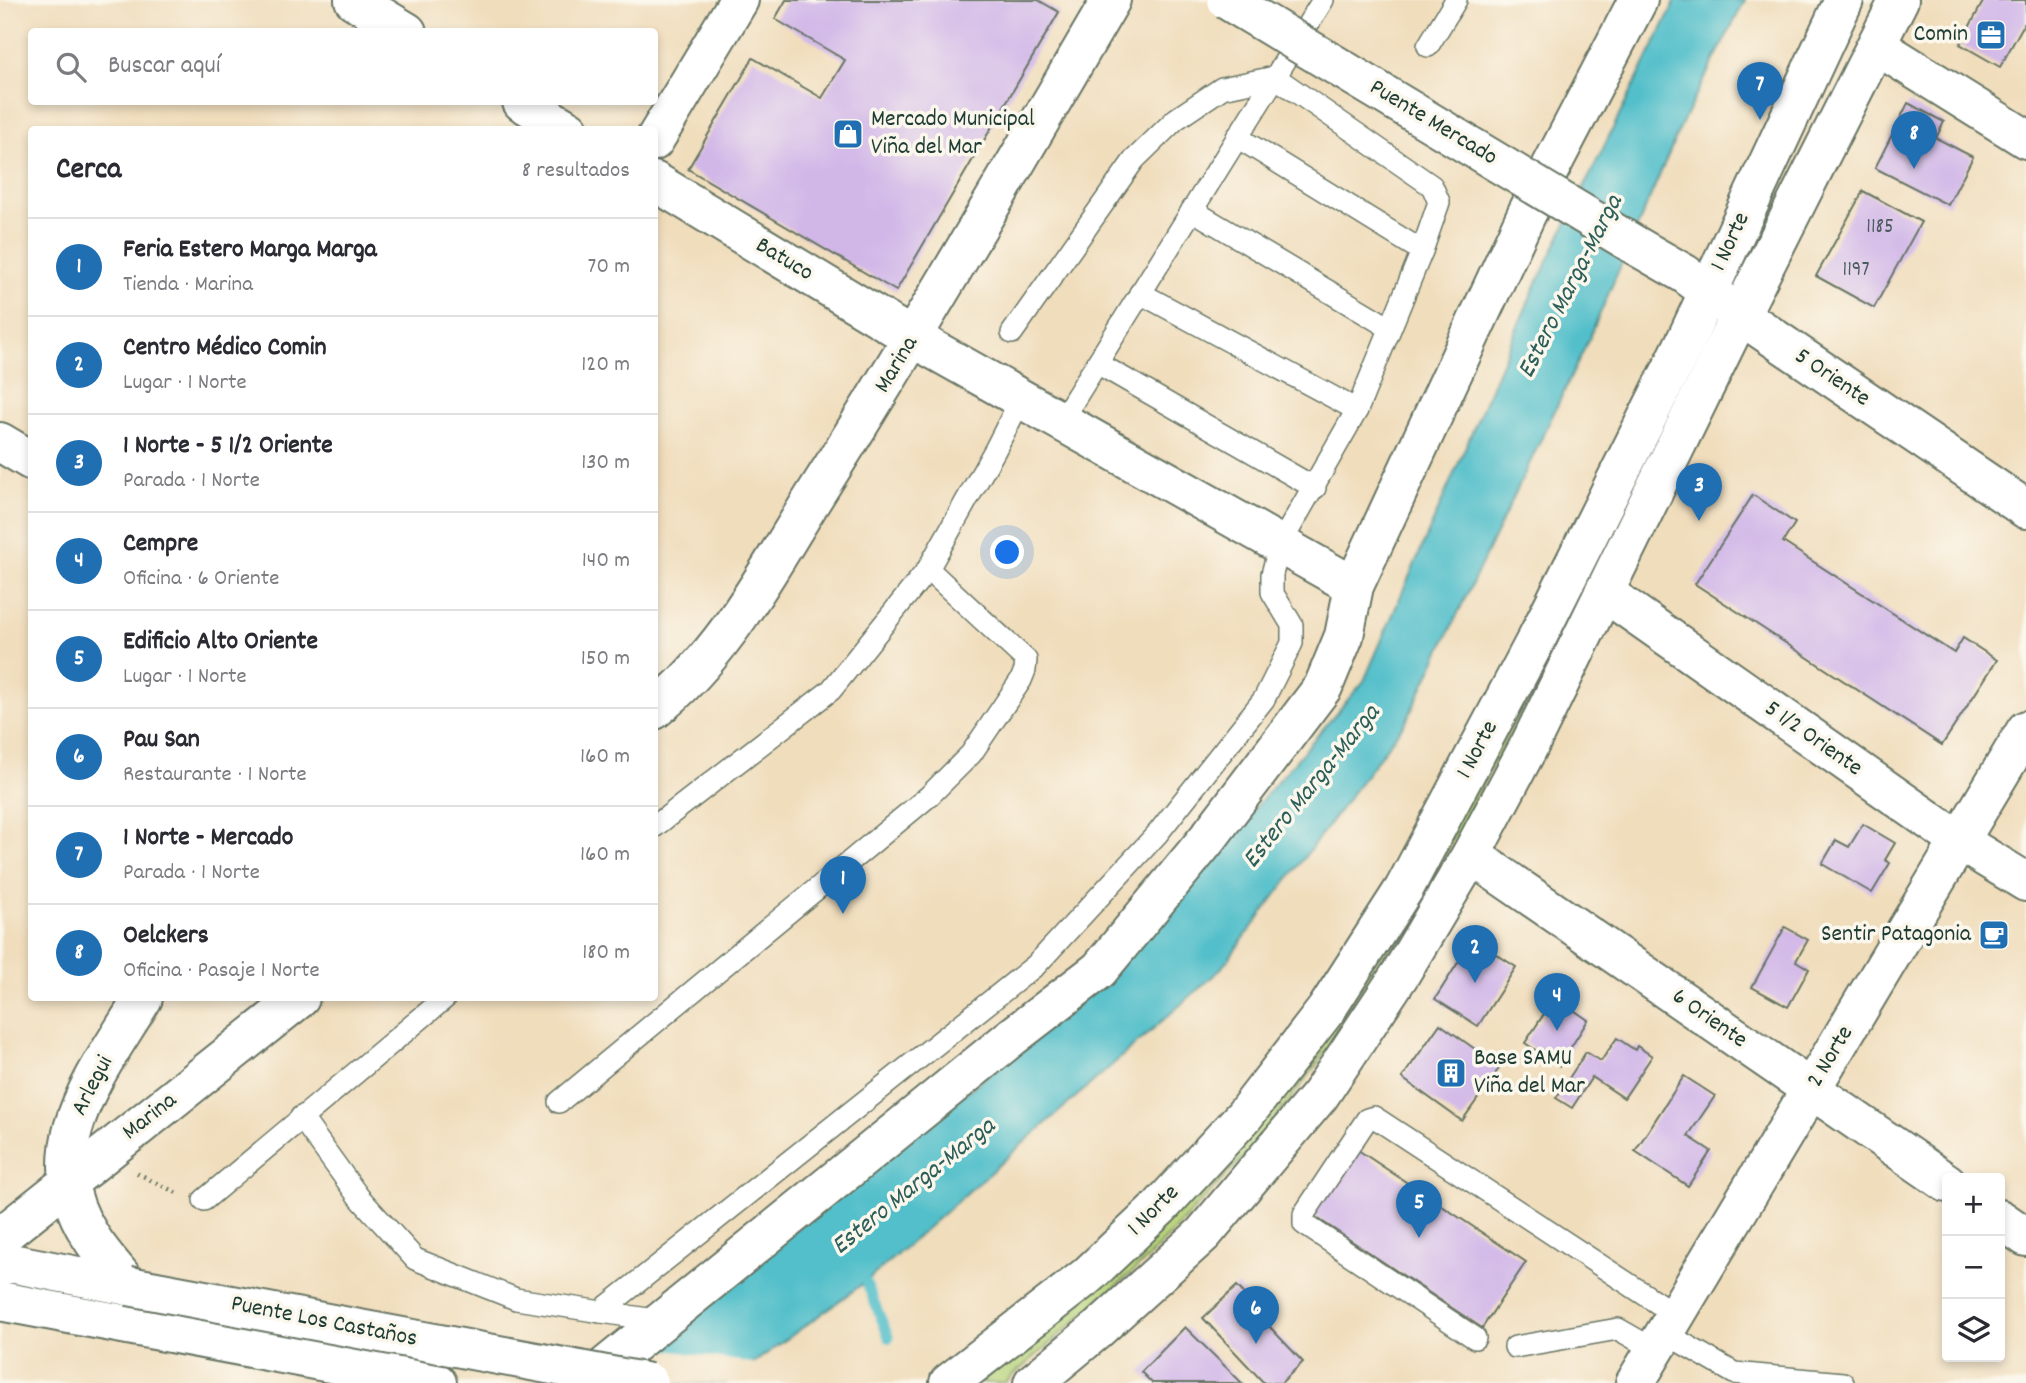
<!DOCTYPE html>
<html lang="es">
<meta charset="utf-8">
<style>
body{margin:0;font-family:Dekko,sans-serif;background:#f7f7f7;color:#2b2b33}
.controls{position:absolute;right:21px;bottom:21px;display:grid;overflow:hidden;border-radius:7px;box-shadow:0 4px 10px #0003}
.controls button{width:63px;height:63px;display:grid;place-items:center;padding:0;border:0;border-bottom:2px solid #e1e1e2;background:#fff;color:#2b2b33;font:35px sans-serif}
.you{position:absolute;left:1008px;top:553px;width:24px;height:24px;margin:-18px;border:5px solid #fff;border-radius:50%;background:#1a73e8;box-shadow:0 0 0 10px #1a73e833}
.badge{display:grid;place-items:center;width:46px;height:46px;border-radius:50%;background:#1f6fb2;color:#fff;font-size:23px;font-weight:700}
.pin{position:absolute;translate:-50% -58px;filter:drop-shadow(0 2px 4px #0008)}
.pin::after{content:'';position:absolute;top:37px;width:24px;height:21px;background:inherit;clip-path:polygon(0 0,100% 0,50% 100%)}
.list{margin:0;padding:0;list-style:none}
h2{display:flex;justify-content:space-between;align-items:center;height:91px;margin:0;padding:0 28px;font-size:30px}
h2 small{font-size:23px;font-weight:400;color:#7c7c81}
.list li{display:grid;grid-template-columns:46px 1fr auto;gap:21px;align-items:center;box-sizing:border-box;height:98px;padding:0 28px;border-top:2px solid #e1e1e2}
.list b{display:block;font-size:26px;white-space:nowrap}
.list p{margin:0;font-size:23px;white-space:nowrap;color:#7c7c81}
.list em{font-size:23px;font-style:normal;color:#7c7c81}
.icon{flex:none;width:38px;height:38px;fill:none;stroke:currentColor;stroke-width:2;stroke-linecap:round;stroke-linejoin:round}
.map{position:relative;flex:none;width:2026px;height:1383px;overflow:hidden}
.search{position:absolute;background:#fff;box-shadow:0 4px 10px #0003;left:28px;top:28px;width:630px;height:77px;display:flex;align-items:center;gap:18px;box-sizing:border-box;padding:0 24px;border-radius:7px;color:#7c7c81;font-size:26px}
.panel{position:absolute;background:#fff;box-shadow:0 4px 10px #0003;left:28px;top:126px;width:630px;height:875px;border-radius:7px}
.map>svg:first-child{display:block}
.green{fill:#b6d278;stroke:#6a8856;stroke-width:2}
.water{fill:#52bfca;stroke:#387e7f;stroke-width:2}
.pier{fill:#f0ddbc}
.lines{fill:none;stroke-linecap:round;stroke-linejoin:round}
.stream{stroke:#52bfca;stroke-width:10}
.building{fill:#d1b7e8}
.service-casing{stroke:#687564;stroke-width:24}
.minor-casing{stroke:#687564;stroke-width:42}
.secondary-casing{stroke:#687564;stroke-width:42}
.primary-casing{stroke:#687564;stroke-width:42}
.path{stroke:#687564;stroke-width:4.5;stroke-dasharray:2 5;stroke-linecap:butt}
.service{stroke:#fff;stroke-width:21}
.minor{stroke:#fff;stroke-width:38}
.secondary{stroke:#fff;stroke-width:38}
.primary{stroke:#fff;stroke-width:38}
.secondary-bridge-casing{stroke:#687564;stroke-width:42;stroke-linecap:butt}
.secondary-bridge{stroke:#fff;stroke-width:38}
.labels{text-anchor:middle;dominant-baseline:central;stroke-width:7;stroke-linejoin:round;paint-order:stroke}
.number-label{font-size:21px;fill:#4c5c61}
.poi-label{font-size:24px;fill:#1f3d34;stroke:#fbf7ec;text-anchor:end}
.street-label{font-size:24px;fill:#1f3d34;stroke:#fbf7ec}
.water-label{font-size:26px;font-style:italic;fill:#2c5e5a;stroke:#fbf7ec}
</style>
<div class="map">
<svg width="2026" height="1383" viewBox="0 0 2026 1383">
<rect width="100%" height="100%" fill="#fbf7ec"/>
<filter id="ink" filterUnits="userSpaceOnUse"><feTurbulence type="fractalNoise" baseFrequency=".0143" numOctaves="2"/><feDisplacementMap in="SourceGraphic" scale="14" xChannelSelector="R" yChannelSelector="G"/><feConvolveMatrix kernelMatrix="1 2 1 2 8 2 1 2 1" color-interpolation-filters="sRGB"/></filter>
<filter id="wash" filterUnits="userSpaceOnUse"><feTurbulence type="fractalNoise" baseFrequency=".00686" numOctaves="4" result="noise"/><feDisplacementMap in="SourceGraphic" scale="28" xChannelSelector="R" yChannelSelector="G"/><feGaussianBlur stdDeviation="1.57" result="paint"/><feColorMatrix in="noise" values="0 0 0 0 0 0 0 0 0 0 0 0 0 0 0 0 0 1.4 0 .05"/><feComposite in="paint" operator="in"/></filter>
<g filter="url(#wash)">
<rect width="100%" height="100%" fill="#f0ddbc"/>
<path class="green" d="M1574 599 1511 731 1457 834 1373 983 1309 1075 1251 1149 1144 1262 1004 1383H980L1205 1176Z"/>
<path class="water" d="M1676 0H1745L1682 123 1589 339 1407 720 1220 970 868 1280 726 1383H603L1108 979 1364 681 1534 289Z"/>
<path class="pier" d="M641 1346 758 1364 732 1383H600Z"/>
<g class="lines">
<path class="stream" d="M861 1270 889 1338"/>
</g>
<g id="blocks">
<g class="building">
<path d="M786 0H1038L1059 12 896 291 688 169 753 58 822 98 845 60 775 19Z"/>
<path d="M1984 0H2026V25L2024 24 2000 67 1960 44Z"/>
<path d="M1908 103 1944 122 1936 138 1973 157 1948 205 1875 168Z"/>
<path d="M1863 191 1921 222 1874 308 1816 276Z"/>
<path d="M1753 495 1795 523 1783 542 1954 653 1963 638 1997 660 1942 745 1695 584Z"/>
<path d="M1863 824 1895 843 1885 860 1890 863 1872 893 1822 864 1836 840 1849 847Z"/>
<path d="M1785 927 1808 940 1796 961 1809 969 1788 1007 1752 987Z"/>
<path d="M1473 939 1516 967 1478 1026 1435 999Z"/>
<path d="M1555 997 1588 1020 1559 1066 1525 1043Z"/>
<path d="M1440 1024 1500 1067 1462 1121 1402 1078Z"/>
<path d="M1617 1038 1635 1050 1637 1046 1652 1056 1624 1098 1592 1077 1572 1108 1556 1098 1586 1052 1601 1061Z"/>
<path d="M1684 1076 1715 1096 1688 1136 1711 1151 1688 1186 1635 1151Z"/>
<path d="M1355 1148 1526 1262 1482 1328 1311 1214Z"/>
<path d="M1237 1286 1271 1322 1268 1325 1303 1362 1281 1383H1264L1203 1318Z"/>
<path d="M1185 1327 1242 1383H1152L1141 1372Z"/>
</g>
</g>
</g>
<g filter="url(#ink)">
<use href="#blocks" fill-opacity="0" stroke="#687564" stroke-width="2"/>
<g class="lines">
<g class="service-casing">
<g id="service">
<path d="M1428 46 1456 0"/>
<path d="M1237 137 1422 251"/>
<path d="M1192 210 1390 328"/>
<path d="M1140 293 1357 410"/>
<path d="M1097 363 1315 488"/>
<path d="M1061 421 1323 0"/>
<path d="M654 827 831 690 928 569 995 450 1022 397"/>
<path d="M559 1102 929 796 971 754 1021 680 1025 670 1026 660 928 569"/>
<path d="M301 1117 358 1196 415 1259 516 1299 661 1321"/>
<path d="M204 1200 445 998"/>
<path d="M600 1312 1036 965 1158 833 1264 699 1292 643V625L1272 592V574L1280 545 1357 410 1422 251 1439 202 1432 186 1275 77 1222 88 1176 119 1134 160 1012 333"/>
<path d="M1665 1333 1734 1373 1843 1383"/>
<path d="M1475 1338 1304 1224V1214L1367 1119 1374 1117 1676 1315"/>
<path d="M1515 1347 1618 1329 1655 1350"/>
</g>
</g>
<g class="minor-casing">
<g id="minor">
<path d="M354 0 407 32"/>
<path d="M1877 46 2026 139"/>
<path d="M522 102 569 130"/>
<path d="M654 181 913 338 1354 586"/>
<path d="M0 442 32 461"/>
<path d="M1604 592 1959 841 2026 882"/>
<path d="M1471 855 1947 1183"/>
<path d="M2000 1219 2026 1237"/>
<path d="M585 1383 1012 1037 1099 970 1208 838 1323 687 1344 636 1354 586 1527 213 1638 0"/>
<path d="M1635 1383 2026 730"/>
</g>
</g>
<g class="secondary-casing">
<g id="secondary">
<path d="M654 141 739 0"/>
<path d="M1638 247 1685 274 1740 315 2026 509"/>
<path d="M654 710C726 653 770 566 818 490 920 329 1015 164 1111 0"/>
<path d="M0 1237 300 998"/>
<path d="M0 1264H16L129 1286"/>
<path d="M129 1286C116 1269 100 1253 89 1234 34 1147 99 1072 143 998"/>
<path d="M0 1301 437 1383"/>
</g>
</g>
<g class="primary-casing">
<g id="primary">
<path d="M949 1383 1087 1276 1160 1207 1244 1116 1326 1010 1404 889 1537 638 1686 340 1844 0"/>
<path d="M1033 1383 1097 1330 1203 1234 1320 1095 1401 973 1471 855 1530 744 1740 315 1899 0"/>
</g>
</g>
<path class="path" d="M137 1173 179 1194"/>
<use href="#service" class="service"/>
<use href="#minor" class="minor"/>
<use href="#secondary" class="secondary"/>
<use href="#primary" class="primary"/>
<g class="secondary-bridge-casing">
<g id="secondary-bridge">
<path d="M1227 0 1638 247"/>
<path d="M129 1286 649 1383"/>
</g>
</g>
<use href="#secondary-bridge" class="secondary-bridge"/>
</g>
</g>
<defs>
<g id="office-square" transform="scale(1.575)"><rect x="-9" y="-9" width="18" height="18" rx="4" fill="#1f6fb2" stroke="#fbf7ec"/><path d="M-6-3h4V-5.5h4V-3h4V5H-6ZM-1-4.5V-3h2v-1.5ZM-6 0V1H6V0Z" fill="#fff"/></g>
<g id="shop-square" transform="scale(1.575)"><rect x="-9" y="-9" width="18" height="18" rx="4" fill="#1f6fb2" stroke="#fbf7ec"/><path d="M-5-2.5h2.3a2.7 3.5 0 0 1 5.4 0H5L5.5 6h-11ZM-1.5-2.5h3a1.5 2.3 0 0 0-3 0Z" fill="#fff"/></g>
<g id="cafe-square" transform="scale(1.575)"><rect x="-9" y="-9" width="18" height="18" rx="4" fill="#1f6fb2" stroke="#fbf7ec"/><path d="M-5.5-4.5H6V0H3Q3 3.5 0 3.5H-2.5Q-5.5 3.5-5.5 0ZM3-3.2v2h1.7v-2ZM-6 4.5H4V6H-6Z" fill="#fff"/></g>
<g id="building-square" transform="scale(1.575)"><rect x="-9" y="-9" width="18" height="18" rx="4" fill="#1f6fb2" stroke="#fbf7ec"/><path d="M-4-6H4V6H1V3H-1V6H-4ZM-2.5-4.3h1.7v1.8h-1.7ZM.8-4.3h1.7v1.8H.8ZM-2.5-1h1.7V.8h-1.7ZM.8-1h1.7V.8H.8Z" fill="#fff"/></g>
</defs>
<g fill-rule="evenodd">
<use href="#office-square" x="1991" y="35"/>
<use href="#shop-square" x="848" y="134"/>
<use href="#cafe-square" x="1994" y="935"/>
<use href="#building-square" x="1451" y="1073"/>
</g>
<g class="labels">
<g class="number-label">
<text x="1880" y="228">1185</text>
<text x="1856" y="271">1197</text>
</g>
<g class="poi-label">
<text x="1968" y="35">Comin</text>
<text x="871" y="120" text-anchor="start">Mercado Municipal<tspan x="871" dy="28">Viña del Mar</tspan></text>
<text x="1971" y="935">Sentir Patagonia</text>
<text x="1474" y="1059" text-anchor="start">Base SAMU<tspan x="1474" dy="28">Viña del Mar</tspan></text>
</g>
<g class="street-label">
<text transform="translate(1433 123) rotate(31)">Puente Mercado</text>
<text transform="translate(1731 242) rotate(-65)">1 Norte</text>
<text transform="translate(784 260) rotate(31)">Batuco</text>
<text transform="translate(897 365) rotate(-59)">Marina</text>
<text transform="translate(1832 378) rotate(34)">5 Oriente</text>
<text transform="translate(1813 739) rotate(35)">5 1/2 Oriente</text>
<text transform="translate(1478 750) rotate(-62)">1 Norte</text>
<text transform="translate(1709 1019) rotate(35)">6 Oriente</text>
<text transform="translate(1831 1057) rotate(-59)">2 Norte</text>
<text transform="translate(93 1086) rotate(-63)">Arlegui</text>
<text transform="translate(150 1117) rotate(-38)">Marina</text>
<text transform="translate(1154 1211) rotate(-45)">1 Norte</text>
<text transform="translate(324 1322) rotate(11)">Puente Los Castaños</text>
</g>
<g class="water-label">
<text transform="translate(1571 287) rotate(-63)">Estero Marga-Marga</text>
<text transform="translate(1312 787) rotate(-51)">Estero Marga-Marga</text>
<text transform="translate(914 1187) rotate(-39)">Estero Marga-Marga</text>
</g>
</g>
</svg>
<div class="controls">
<button>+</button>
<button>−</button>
<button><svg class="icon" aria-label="layers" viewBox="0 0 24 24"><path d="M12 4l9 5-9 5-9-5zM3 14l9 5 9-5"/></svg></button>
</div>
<div class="you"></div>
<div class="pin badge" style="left:843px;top:914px">1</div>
<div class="pin badge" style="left:1475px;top:983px">2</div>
<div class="pin badge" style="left:1699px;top:521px">3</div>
<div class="pin badge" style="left:1557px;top:1031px">4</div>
<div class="pin badge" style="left:1419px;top:1238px">5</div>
<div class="pin badge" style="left:1256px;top:1344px">6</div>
<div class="pin badge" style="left:1760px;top:120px">7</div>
<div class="pin badge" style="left:1914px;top:169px">8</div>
<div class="search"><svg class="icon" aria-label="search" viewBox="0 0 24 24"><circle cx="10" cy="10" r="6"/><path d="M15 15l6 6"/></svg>Buscar aquí</div>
<section class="panel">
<h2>Cerca<small>8 resultados</small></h2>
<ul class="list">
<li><span class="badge">1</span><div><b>Feria Estero Marga Marga</b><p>Tienda · Marina</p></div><em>70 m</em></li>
<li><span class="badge">2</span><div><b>Centro Médico Comin</b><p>Lugar · 1 Norte</p></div><em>120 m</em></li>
<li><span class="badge">3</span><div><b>1 Norte - 5 1/2 Oriente</b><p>Parada · 1 Norte</p></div><em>130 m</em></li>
<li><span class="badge">4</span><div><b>Cempre</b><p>Oficina · 6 Oriente</p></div><em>140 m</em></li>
<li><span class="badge">5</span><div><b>Edificio Alto Oriente</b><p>Lugar · 1 Norte</p></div><em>150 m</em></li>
<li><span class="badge">6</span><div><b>Pau San</b><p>Restaurante · 1 Norte</p></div><em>160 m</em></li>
<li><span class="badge">7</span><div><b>1 Norte - Mercado</b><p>Parada · 1 Norte</p></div><em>160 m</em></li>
<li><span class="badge">8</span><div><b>Oelckers</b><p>Oficina · Pasaje 1 Norte</p></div><em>180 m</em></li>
</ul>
</section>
</div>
